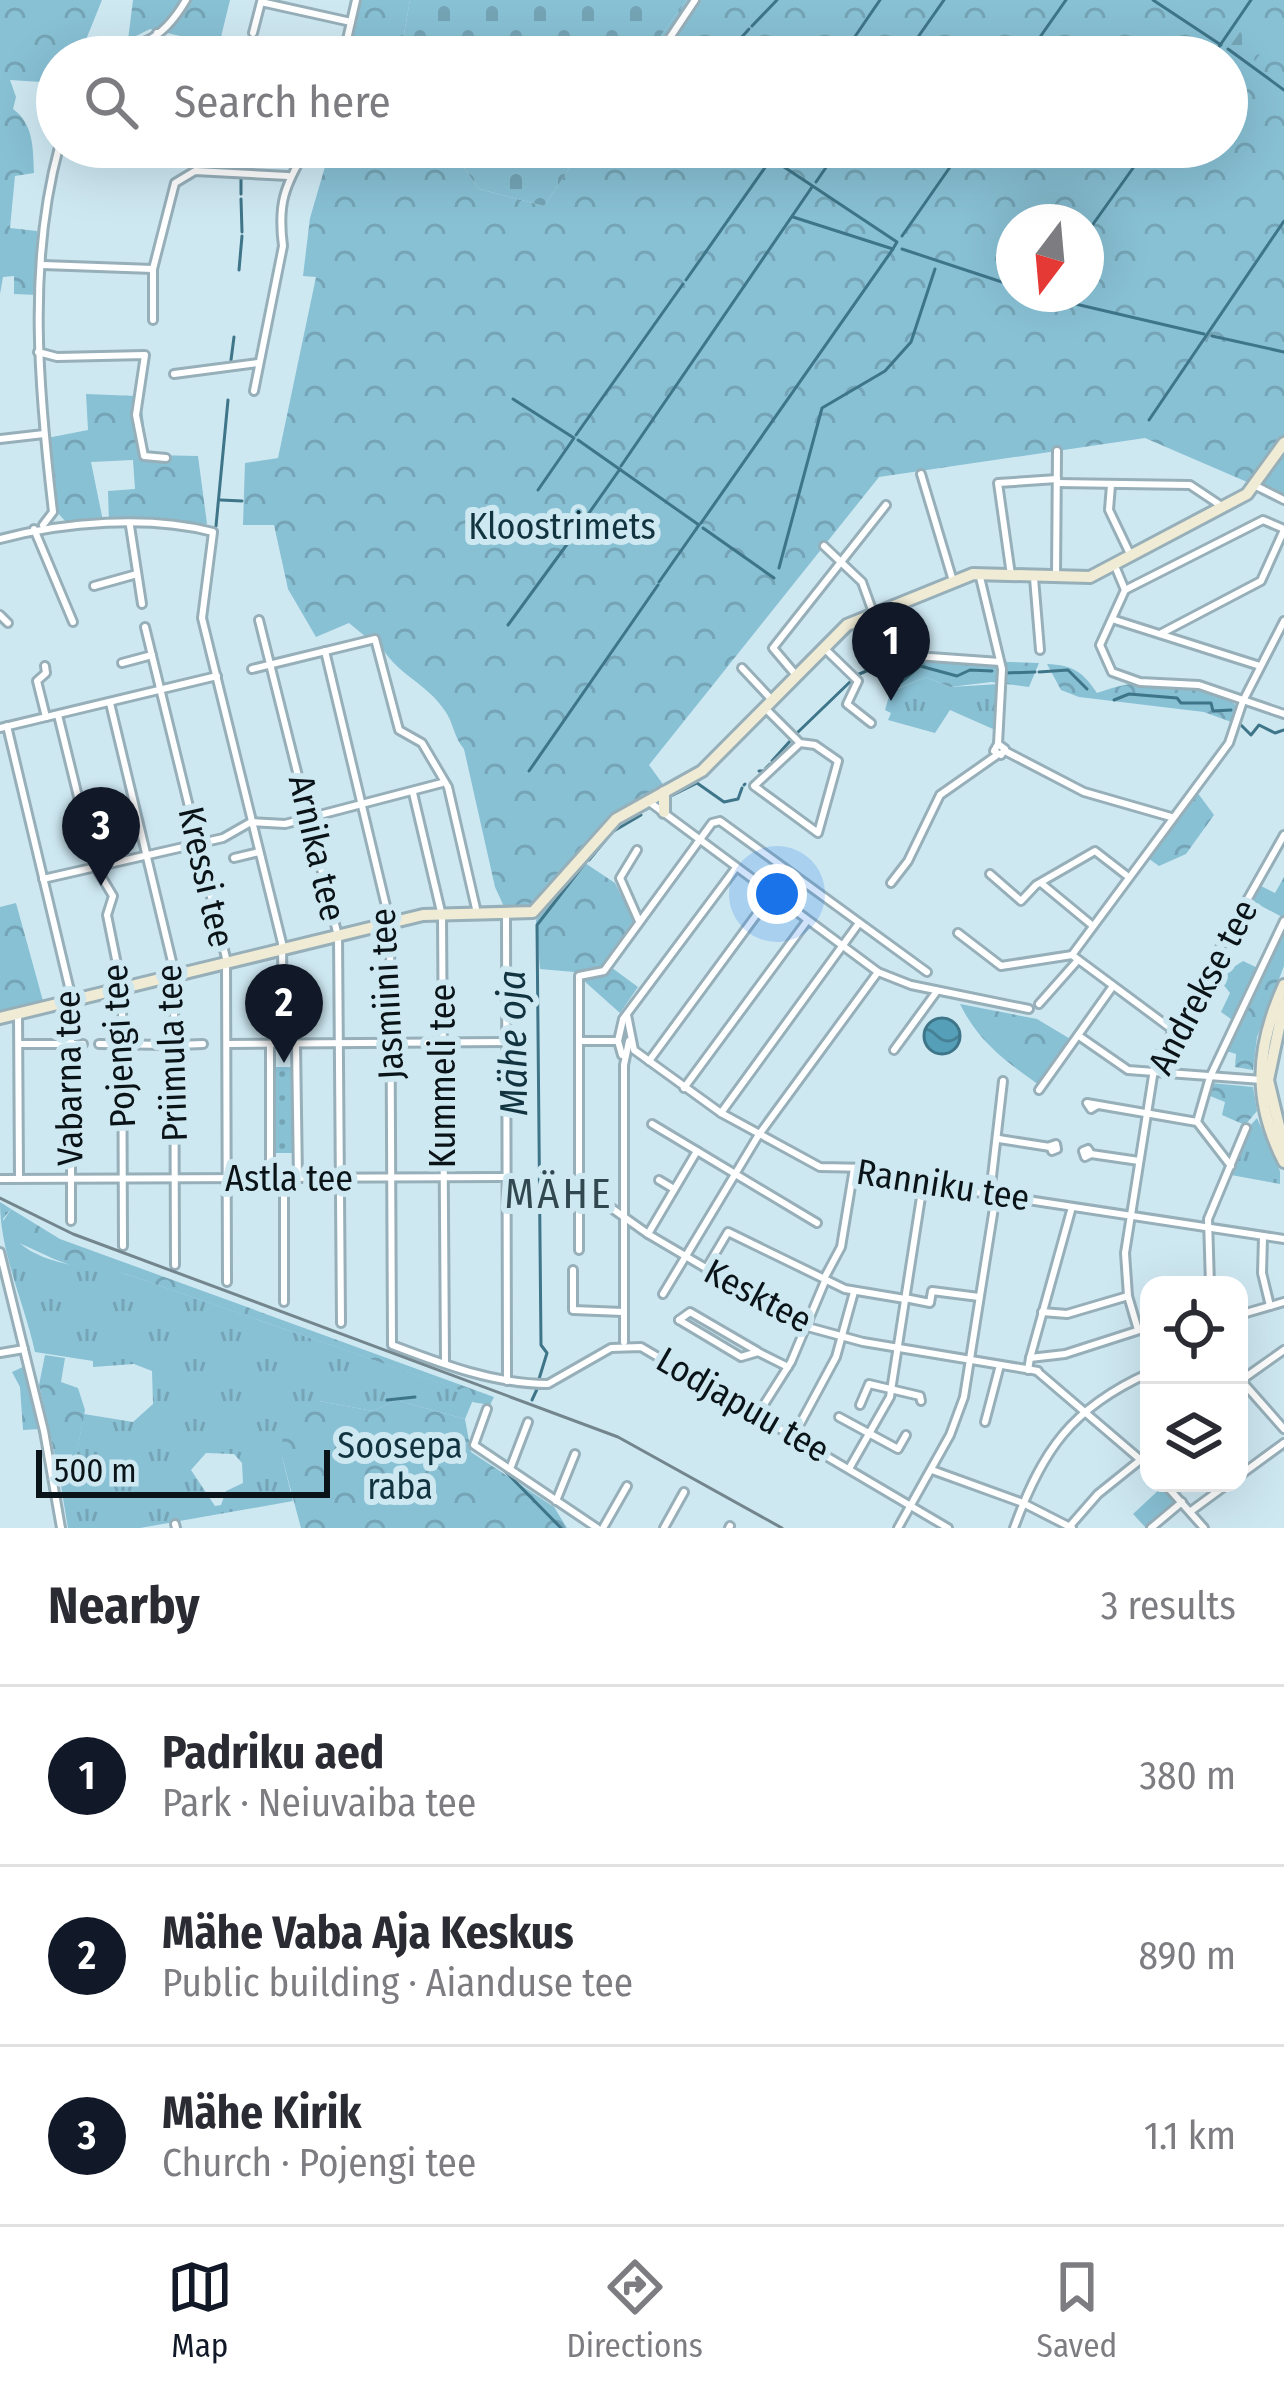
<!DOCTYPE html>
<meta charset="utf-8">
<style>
body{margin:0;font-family:"Fira Sans Condensed",sans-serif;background:#f7f7f7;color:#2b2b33}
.controls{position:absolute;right:36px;bottom:36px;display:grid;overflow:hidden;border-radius:24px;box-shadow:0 12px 48px #0002}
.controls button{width:108px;height:108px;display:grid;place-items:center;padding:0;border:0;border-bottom:3px solid #e1e1e2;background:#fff;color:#2b2b33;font:60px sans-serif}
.compass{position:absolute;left:996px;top:204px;width:108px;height:108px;border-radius:50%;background:#fff;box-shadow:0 12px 48px #0002;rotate:196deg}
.scale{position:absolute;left:36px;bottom:30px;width:294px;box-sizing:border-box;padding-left:12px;border:6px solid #0a1317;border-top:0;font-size:33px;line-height:42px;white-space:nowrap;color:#0a1317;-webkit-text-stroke:9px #cee8f2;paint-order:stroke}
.you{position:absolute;left:777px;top:894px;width:42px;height:42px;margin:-30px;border:9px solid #fff;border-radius:50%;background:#1a73e8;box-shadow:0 0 0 18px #1a73e833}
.badge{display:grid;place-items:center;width:78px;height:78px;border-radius:50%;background:#111827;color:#fff;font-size:39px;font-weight:700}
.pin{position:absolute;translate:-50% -99px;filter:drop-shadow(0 3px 6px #0008)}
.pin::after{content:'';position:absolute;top:63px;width:42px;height:36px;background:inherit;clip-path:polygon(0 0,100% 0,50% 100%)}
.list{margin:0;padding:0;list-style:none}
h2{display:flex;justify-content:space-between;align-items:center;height:156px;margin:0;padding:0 48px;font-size:51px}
h2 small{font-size:39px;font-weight:400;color:#7c7c81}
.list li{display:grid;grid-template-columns:78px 1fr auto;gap:36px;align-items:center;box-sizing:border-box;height:180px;padding:0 48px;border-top:3px solid #e1e1e2}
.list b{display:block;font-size:45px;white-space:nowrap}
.list p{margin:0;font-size:39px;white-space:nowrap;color:#7c7c81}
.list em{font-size:39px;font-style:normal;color:#7c7c81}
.icon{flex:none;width:66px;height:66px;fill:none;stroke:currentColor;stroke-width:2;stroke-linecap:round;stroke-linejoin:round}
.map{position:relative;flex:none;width:1284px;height:1528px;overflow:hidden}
.search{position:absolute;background:#fff;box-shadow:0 12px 48px #0002;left:36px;right:36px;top:36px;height:132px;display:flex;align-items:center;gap:30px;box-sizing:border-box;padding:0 42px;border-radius:66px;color:#7c7c81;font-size:45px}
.sheet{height:696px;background:#fff}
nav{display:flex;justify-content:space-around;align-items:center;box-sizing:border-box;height:168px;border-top:3px solid #e1e1e2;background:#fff;font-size:33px;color:#7c7c81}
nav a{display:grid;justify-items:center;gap:6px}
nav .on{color:#111827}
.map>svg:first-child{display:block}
.grass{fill:url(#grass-tufts);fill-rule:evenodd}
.forest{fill:url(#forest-crowns);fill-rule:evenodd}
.cemetery{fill:url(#cemetery-stones)}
.park{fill:url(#park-dots)}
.pitch{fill:#88c0d4}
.water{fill:url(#water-waves);stroke:#3e7588;stroke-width:3}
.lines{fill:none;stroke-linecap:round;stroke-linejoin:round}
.stream{stroke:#3e7588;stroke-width:3}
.street-casing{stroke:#97afb9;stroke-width:12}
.secondary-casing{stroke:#97afb9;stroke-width:16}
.street{stroke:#fff;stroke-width:6}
.secondary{stroke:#efebd5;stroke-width:10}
.rail{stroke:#73858d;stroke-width:3}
.labels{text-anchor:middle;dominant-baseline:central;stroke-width:12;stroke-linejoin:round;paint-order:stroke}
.park-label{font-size:36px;fill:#113440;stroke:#cee8f2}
.street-label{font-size:36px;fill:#0a1317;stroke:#cee8f2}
.water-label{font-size:39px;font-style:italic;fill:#113440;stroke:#cee8f2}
.quarter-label{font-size:42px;letter-spacing:3px;fill:#324850;stroke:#cee8f2}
</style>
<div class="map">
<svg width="1284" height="1528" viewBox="0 0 1284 1528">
<defs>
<pattern id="grass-tufts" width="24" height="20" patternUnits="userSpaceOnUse" patternTransform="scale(3)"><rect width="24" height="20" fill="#88c0d4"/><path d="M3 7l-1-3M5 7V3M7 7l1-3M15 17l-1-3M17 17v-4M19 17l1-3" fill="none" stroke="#74a4b5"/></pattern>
<pattern id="forest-crowns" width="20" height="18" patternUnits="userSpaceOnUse" patternTransform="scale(3)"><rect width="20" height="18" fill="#88c0d4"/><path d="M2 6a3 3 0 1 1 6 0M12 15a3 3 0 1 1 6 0" fill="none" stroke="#74a4b5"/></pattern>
<pattern id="cemetery-stones" width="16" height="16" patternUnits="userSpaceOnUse" patternTransform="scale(3)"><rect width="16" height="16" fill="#88c0d4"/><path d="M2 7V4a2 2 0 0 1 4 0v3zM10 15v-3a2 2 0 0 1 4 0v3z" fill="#74a4b5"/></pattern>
<pattern id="park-dots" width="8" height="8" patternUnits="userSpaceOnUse" patternTransform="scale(3)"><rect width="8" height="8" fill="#88c0d4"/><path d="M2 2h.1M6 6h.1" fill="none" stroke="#74a4b5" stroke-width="1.8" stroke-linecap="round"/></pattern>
<pattern id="water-waves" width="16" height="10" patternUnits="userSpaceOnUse" patternTransform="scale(3)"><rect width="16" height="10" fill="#559fb9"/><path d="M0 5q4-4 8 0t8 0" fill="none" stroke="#458095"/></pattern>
</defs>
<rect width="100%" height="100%" fill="#cee8f2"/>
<g class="grass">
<path d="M926 677 950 687 1000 684 993 729 950 710 935 733 888 720 891 713 885 710 892 686 898 689Z"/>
<path d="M1257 1118 1280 1171V1184L1231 1175 1248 1128Z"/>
<path d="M0 1202 11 1209 3 1219C20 1265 82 1266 123 1273L475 1395 465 1419 396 1400 373 1411 319 1401 282 1457 293 1501 140 1528H68L59 1474 73 1472 84 1414 133 1422 153 1404 152 1371 134 1364 93 1367V1361L35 1352C24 1302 0 1253 0 1202ZM234 1454 242 1463 243 1483 226 1491 221 1505 215 1506 191 1470 206 1453Z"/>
</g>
<g class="forest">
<path d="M0 0H102L79 57H57V83L10 80 16 97 13 109C34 124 33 149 34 173L15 176 10 228 37 231 38 295 14 294V276L3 277 0 294Z"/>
<path d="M133 0H230L219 45 150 29 128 40Z"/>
<path d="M358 0H410L400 57H345Z"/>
<path d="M687 0H1284V498L1145 438 879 477 649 765 665 787 602 826 531 908 506 911 495 887 464 749C454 737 454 726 447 714 427 680 388 673 377 635L366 637 349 623 316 637 288 589 274 525H243L245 463 278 458 316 277 303 276 310 218 329 153H339L340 147H449L479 189 544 206 584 147H1227V57H645ZM1014 222H1086V294H1014Z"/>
<path d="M86 394 136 396C149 416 139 438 152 455L198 456 207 524 109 522 108 491 135 489 133 460 91 462 103 521 67 523 55 510 47 438 88 430Z"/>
<path d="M920 659 1039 663 1029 687 991 682 950 687 926 677 897 689 875 671Z"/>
<path d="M1047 664C1073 665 1083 672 1097 693 1140 677 1200 673 1237 706L1234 723 1204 712 1079 697 1061 690Z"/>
<path d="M1197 792 1214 815 1186 854 1159 866 1145 856Z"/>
<path d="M585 863 615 883 634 920 604 962 638 987 620 1013 574 972 540 969 536 920Z"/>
<path d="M1284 877V918L1252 901 1261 886 1275 893Z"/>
<path d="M16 903 43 1001 0 1014V907Z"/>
<path d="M1284 925V966L1257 1037 1253 1070 1235 1067 1236 1054 1223 1050 1238 1024 1221 1012 1230 993 1211 969 1215 962 1229 970 1243 961 1262 970Z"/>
<path d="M960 1004 1037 1019 1077 1043 1039 1085C1006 1061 979 1043 960 1004Z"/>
<path d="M1211 1083 1253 1087 1257 1111 1245 1125 1222 1115 1225 1102 1205 1094Z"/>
<path d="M11 1209 60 1239 494 1397 490 1405 472 1402 474 1395 123 1273 86 1271 54 1259 15 1241 2 1223Z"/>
<path d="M45 1355 65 1358 61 1382 78 1388 85 1410 73 1473 59 1474 39 1385Z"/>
<path d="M25 1366 40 1429 23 1430 20 1387 12 1372Z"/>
<path d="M396 1400 465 1419 471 1452 554 1507 567 1528H301L282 1457 283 1421 319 1401 373 1411Z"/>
</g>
<g class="cemetery">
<path d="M410 0H687L645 57H400Z"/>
<path d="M1249 19 1273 35 1255 61 1231 45Z"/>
<path d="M449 147H584L544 206 479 189Z"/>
</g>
<path class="park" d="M272 1067H294L295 1153H272Z"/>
<path class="pitch" d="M1162 1487 1179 1503 1146 1528 1133 1514Z"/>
<circle class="water" cx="942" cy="1036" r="18"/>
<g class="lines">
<g class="stream">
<path d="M1153 0 1221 45"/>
<path d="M752 26 777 0"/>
<path d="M1228 49 1284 90"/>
<path d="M250 57 251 51"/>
<path d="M724 57 749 29"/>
<path d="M841 57 880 0"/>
<path d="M904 57 944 0"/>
<path d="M1026 57 1066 0"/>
<path d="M1212 57 1251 0"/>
<path d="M240 147 241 170"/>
<path d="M774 153 779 147"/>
<path d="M775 161 897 242 894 247"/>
<path d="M241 177V194"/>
<path d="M816 182 840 147"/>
<path d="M241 199 242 232"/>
<path d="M793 217 893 249"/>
<path d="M1086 234 1148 147"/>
<path d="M902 236 964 147"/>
<path d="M902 249 1014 286"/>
<path d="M239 270 242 236"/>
<path d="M686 280 771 159 753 147"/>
<path d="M1037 294 1048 298"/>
<path d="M1054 299 1204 334"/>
<path d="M1212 336 1284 352"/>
<path d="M231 360 234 337"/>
<path d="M513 399 574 438 538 490"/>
<path d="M1149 420 1284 221"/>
<path d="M576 435 683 284"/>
<path d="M578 440 699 525 659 582"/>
<path d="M621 466 812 187"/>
<path d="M221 500 242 501"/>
<path d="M701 523 893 249"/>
<path d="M216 526 228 400"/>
<path d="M703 528 774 578"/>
<path d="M570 540 620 469"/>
<path d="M779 568 822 408 885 371 911 342 935 269"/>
<path d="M508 625 568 543"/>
<path d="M1039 672 1068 670 1087 689"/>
<path d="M1005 673 1035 672"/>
<path d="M857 675 871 669 901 682 920 666 957 676 970 670 992 671"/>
<path d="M1114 700 1129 694 1177 698 1181 703H1211L1213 711 1231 710"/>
<path d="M1241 725 1251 735 1259 725 1275 733 1284 730"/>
<path d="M797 733 852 680"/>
<path d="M772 761 791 740"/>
<path d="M766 768 770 764"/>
<path d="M529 771 658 585"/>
<path d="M759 771H763"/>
<path d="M744 785 745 784"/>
<path d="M673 795 697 783 724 802 738 799 742 788"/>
<path d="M589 860 612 832 641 815"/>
<path d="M539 1379 547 1353 541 1345 537 925 585 863"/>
<path d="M387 1400 415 1397"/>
<path d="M532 1400 538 1387"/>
<path d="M504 1470 561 1528"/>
</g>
<g class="street-casing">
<g id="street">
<path d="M253 33 261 2 351 22"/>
<path d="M83 57 91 46C137 51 161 43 186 0"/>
<path d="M155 57 157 33"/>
<path d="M343 57 356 0"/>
<path d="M657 57 695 0"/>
<path d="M45 102 57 105"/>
<path d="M43 265 153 269"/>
<path d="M153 320V269L175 183 195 171 288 176"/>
<path d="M38 352 57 357 145 355 136 415 144 456 166 458"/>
<path d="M174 374 258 363"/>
<path d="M254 391 283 246C277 200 286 186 307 147"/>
<path d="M0 439 44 434"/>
<path d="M921 474 953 581"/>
<path d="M1057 483 1190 485 1223 507"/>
<path d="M1111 485 1109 510 1130 554"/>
<path d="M1256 486 1284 500"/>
<path d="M43 525 53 512C39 392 27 265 59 147"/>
<path d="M130 526 142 604"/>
<path d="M34 529 73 622"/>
<path d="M0 539C64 522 149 515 213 532L202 618 282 943 283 1043"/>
<path d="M824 546 862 582 892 665"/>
<path d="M1115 566 1125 590 1100 645 1112 672 1140 682 1199 685 1284 714"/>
<path d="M979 573 1002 669 998 744"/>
<path d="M1011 575 998 483 1057 479"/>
<path d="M1056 576 1057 451"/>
<path d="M1034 578 1040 650"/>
<path d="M94 586 137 574"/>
<path d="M1125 590 1263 520 1284 529"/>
<path d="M0 615 8 623"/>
<path d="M259 620 338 936 341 1323"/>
<path d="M1115 620 1260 666"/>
<path d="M145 627 226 958 227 1282"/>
<path d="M1160 634 1261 581 1284 530"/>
<path d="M823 647 858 681 847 704 871 723"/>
<path d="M325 651 390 923 392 1345C442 1364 494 1384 548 1384L611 1348 641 1347 948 1528"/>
<path d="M888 654 1000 662"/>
<path d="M122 663 152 655"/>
<path d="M45 666 46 673 37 681 46 717"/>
<path d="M742 668 772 700"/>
<path d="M252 669 375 639 399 730 422 743 448 787 477 913"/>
<path d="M795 674 773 648 886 505"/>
<path d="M110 703 174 970 175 1265"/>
<path d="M767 710 800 743 754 786 818 833 838 761 815 745 800 743"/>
<path d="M58 715 95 866 113 896 107 915 122 989 123 1246"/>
<path d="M7 726 71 995V1221"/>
<path d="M0 728 217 676"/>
<path d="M998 744 1005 749 1001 755 994 751Z"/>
<path d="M1005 751 1084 792 1171 817"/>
<path d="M413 793 442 916 445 1362"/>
<path d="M648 801 878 972 911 985 1029 1009"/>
<path d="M637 850 620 878 639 921"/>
<path d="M234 858 259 852"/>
<path d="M990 874 1021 901 1036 885 1095 851 1126 875"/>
<path d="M43 879 223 838 251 822 285 824 442 783"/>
<path d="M891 883 908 861 940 795 997 755"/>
<path d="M1041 883 1093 926"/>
<path d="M506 915 507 1381"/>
<path d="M958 933 1001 966 1072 955 1173 1030"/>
<path d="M1072 955 1229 743 1243 701 1284 621"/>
<path d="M1039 1004 1078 960"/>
<path d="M18 1014 19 1178"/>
<path d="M627 1015 634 1050 721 1113 820 1167 872 1168 923 1184 1284 1239"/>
<path d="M1079 1036 1128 1070 1262 1080"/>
<path d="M579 1041H618"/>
<path d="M19 1044H83"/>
<path d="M99 1044 171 1045"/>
<path d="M228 1044 506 1042"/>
<path d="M270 1044V1179"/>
<path d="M296 1044 298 1179"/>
<path d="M176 1045 203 1044"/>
<path d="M894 1050 937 991"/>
<path d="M622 1055 618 1041 623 1019 735 869"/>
<path d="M649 1061 771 895"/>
<path d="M684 1088 807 921"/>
<path d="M1039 1090 1113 986"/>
<path d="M1096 1106 1091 1109 1087 1103 1197 1122 1231 1166"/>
<path d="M721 1113 859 923"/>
<path d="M1197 1122 1210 1077 1284 921"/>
<path d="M652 1124 817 1223"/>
<path d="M999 1139 1050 1147"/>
<path d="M1056 1144 1057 1149 1052 1151 1050 1146Z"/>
<path d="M1088 1149 1091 1154 1085 1157 1083 1151Z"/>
<path d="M1091 1154 1139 1161"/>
<path d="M0 1179 506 1177"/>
<path d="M284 1179V1302"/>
<path d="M659 1180 674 1189"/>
<path d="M579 1185 648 1234 804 1326 863 1342 1038 1371"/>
<path d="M990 1194 1003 1081"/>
<path d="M648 1234 697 1151"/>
<path d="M1263 1237 1262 1273 1270 1306"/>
<path d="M579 1250V976L604 971 712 823 720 821 927 972"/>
<path d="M0 1252 44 1431 61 1528"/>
<path d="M706 1269 728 1232 845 1289 905 1299"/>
<path d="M573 1270V1310L623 1312"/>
<path d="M826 1275 841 1247 854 1168"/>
<path d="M1210 1285 1208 1219 1246 1128"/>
<path d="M663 1294 758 1136 878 972"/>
<path d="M905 1298 930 1303 932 1291 979 1297"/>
<path d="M1042 1312 1067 1314 1128 1296"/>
<path d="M1239 1315 1284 1302"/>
<path d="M679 1320 741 1357 758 1352 788 1367"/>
<path d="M679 1320 690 1312 757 1351"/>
<path d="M1138 1330 1128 1296 1125 1253 1155 1063 1284 835"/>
<path d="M624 1342V1065L629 1041"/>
<path d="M0 1353 24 1349"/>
<path d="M1030 1358 1072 1207"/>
<path d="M1028 1370 1030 1358 1065 1354 1149 1327"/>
<path d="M1038 1372 1149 1467"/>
<path d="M1239 1378 1284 1429"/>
<path d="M1243 1379 1284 1350"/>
<path d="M860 1405 869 1384 920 1396 921 1401"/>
<path d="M487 1409 474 1445 597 1528"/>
<path d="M758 1414 791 1362 825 1281"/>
<path d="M839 1417 898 1449 906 1435"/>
<path d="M985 1422 1000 1365"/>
<path d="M794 1435 836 1357 854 1292"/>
<path d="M850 1467 890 1397 923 1184"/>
<path d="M510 1469 528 1422"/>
<path d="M932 1470 1023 1503 1072 1528"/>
<path d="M1239 1476 1284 1443"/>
<path d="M1164 1483 1204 1528"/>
<path d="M556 1501 575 1454"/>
<path d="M1191 1511 1229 1483"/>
<path d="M175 1524 176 1528"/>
<path d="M1070 1526 1098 1494 1149 1453"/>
<path d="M603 1528 627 1486"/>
<path d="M664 1528 684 1492"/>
<path d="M729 1528 730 1526"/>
<path d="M898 1528 950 1435 964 1397 996 1195"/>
<path d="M1014 1528C1042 1451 1071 1408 1149 1373"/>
<path d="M1151 1528 1182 1502"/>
</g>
</g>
<g class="secondary-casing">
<g id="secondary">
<path d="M664 812V792"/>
<path d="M1284 985C1256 1047 1252 1100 1284 1162"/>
<path d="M1284 1004 1268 1080 1284 1147"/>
<path d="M0 1018 423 915 533 912 616 819 702 771 847 625 973 574 1090 577 1247 494 1284 443"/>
</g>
</g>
<use href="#street" class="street"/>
<use href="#secondary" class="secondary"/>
<path class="rail" d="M0 1198 73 1234 618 1437 782 1528"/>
</g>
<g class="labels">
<g class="park-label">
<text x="562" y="527">Kloostrimets</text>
<text x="400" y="1446">Soosepa<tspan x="400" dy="41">raba</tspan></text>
</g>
<g class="street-label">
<text transform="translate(317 848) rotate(77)">Arnika tee</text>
<text transform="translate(206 877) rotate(77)">Kressi tee</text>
<text transform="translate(1203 987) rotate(-62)">Andrekse tee</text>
<text transform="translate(387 994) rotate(-93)">Jasmiini tee</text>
<text transform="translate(119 1046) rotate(-93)">Pojengi tee</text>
<text transform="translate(172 1053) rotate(-92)">Priimula tee</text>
<text transform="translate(443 1076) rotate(-90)">Kummeli tee</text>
<text transform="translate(69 1078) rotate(-91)">Vabarna tee</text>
<text x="289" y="1179">Astla tee</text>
<text transform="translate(943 1185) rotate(9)">Ranniku tee</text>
<text transform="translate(758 1296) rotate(28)">Kesktee</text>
<text transform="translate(743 1405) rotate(30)">Lodjapuu tee</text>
</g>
<g class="water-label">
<text transform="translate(513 1043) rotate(-91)">Mähe oja</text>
</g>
<g class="quarter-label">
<text x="559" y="1194">MÄHE</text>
</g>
</g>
</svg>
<div class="controls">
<button><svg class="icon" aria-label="locate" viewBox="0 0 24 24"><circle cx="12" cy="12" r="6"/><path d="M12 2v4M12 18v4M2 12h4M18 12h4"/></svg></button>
<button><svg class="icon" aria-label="layers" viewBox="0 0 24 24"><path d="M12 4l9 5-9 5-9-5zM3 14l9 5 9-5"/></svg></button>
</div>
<svg class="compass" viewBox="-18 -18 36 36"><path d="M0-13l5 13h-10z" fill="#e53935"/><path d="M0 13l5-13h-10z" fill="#7c7c81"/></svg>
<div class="scale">500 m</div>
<div class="you"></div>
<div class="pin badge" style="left:891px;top:701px">1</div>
<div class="pin badge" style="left:284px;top:1063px">2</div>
<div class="pin badge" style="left:101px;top:886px">3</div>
<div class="search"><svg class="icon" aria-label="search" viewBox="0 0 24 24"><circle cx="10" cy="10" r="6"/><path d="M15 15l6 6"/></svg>Search here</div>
</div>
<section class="sheet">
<h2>Nearby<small>3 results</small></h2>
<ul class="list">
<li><span class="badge">1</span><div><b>Padriku aed</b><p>Park · Neiuvaiba tee</p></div><em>380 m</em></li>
<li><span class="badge">2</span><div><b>Mähe Vaba Aja Keskus</b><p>Public building · Aianduse tee</p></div><em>890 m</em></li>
<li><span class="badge">3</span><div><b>Mähe Kirik</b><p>Church · Pojengi tee</p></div><em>1.1 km</em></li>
</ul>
</section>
<nav>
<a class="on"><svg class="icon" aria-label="map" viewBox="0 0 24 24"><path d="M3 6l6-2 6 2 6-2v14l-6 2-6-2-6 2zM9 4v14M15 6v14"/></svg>Map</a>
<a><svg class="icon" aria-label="directions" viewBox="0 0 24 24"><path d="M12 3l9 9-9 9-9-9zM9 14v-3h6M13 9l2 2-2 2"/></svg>Directions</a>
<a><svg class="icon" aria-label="saved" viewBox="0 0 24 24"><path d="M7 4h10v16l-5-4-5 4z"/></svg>Saved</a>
</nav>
